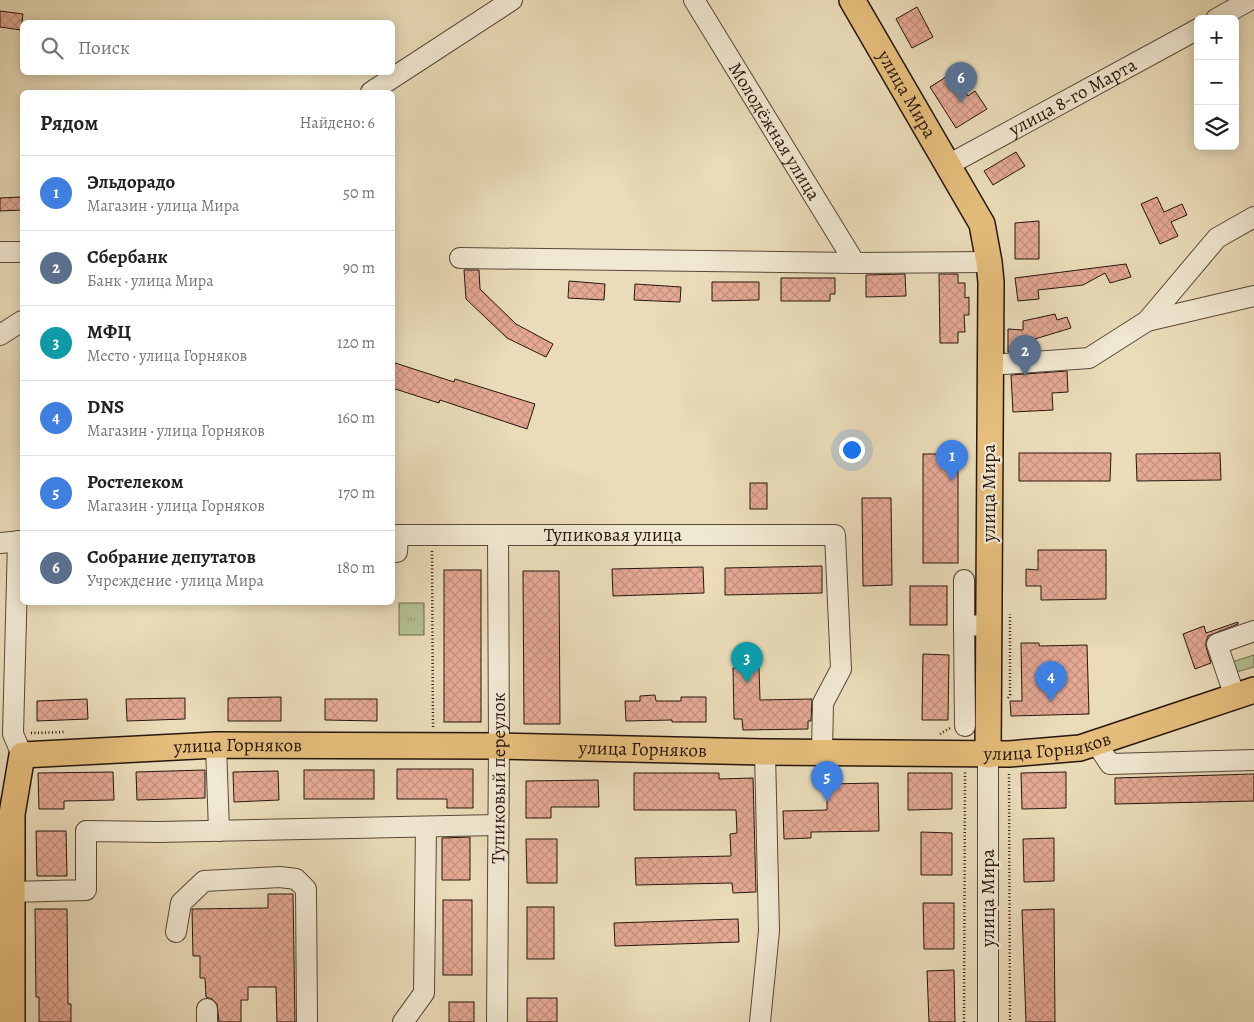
<!DOCTYPE html>
<html lang="ru">
<meta charset="utf-8">
<style>
body{margin:0;font-family:Alegreya,serif;background:#f6f6f6;color:#222}
.controls{position:absolute;right:15px;top:15px;display:grid;overflow:hidden;border-radius:8px;box-shadow:0 2px 12px #0003}
.controls button{width:45px;height:45px;display:grid;place-items:center;padding:0;border:0;border-bottom:1px solid #e0e0e0;background:#fff;color:#222;font:25px sans-serif}
.you{position:absolute;left:851px;top:449px;width:18px;height:18px;margin:-12px;border:4px solid #fff;border-radius:50%;background:#1a73e8;box-shadow:0 0 0 8px #1a73e833}
.badge{display:grid;place-items:center;width:32px;height:32px;border-radius:50%;background:#111827;color:#fff;font-size:16px;font-weight:700}
.pin{position:absolute;translate:-50% -41px;filter:drop-shadow(0 1px 2px #0008)}
.pin::after{content:'';position:absolute;top:26px;width:18px;height:15px;background:inherit;clip-path:polygon(0 0,100% 0,50% 100%)}
.list{margin:0;padding:0;list-style:none}
h2{display:flex;justify-content:space-between;align-items:center;height:65px;margin:0;padding:0 20px;font-size:21px}
h2 small{font-size:16px;font-weight:400;color:#767676}
.list li{display:grid;grid-template-columns:32px 1fr auto;gap:15px;align-items:center;box-sizing:border-box;height:75px;padding:0 20px;border-top:1px solid #e0e0e0}
.list b{display:block;font-size:19px;white-space:nowrap}
.list p{margin:0;font-size:16px;white-space:nowrap;color:#767676}
.list em{font-size:16px;font-style:normal;color:#767676}
.icon{flex:none;width:28px;height:28px;fill:none;stroke:currentColor;stroke-width:2;stroke-linecap:round;stroke-linejoin:round}
.map{position:relative;flex:none;width:1254px;height:1022px;overflow:hidden}
.search{position:absolute;background:#fff;box-shadow:0 2px 12px #0003;left:20px;top:20px;width:375px;height:55px;display:flex;align-items:center;gap:12px;box-sizing:border-box;padding:0 18px;border-radius:8px;color:#767676;font-size:19px}
.panel{position:absolute;background:#fff;box-shadow:0 2px 12px #0003;left:20px;top:90px;width:375px;height:515px;border-radius:8px}
.map>svg:first-child{display:block}
.grass{fill:url(#grass-tufts);stroke:#6e6c50}
.building{fill:url(#building-cross-hatch);stroke:#27160e}
.lines{fill:none;stroke-linecap:round;stroke-linejoin:round}
.minor-casing{stroke:#584839;stroke-width:22}
.major-casing{stroke:#27160e;stroke-width:28}
.path{stroke:#27160e;stroke-width:2.5;stroke-dasharray:1 2.5;stroke-linecap:butt}
.minor{stroke:#f1e8d2;stroke-width:20}
.major{stroke:#e5be7c;stroke-width:25}
.labels{text-anchor:middle;dominant-baseline:central;stroke-width:4.5;stroke-linejoin:round;paint-order:stroke}
.street-label{font-size:19px;fill:#27160e;stroke:#f1e8d2}
</style>
<div class="map">
<svg width="1254" height="1022" viewBox="0 0 1254 1022">
<defs>
<pattern id="grass-tufts" width="24" height="20" patternUnits="userSpaceOnUse" patternTransform="scale(1.25)"><rect width="24" height="20" fill="#b4c191"/><path d="M3 7l-1-3M5 7V3M7 7l1-3M15 17l-1-3M17 17v-4M19 17l1-3" fill="none" stroke="#9ba57c"/></pattern>
<pattern id="building-cross-hatch" width="8" height="8" patternUnits="userSpaceOnUse" patternTransform="scale(1.25)"><rect width="8" height="8" fill="#e5a994"/><path d="M0 0l8 8M0 8l8-8" fill="none" stroke="#c4917e"/></pattern>
</defs>
<rect width="100%" height="100%" fill="#eadcb9"/>
<filter id="stains"><feTurbulence type="fractalNoise" baseFrequency=".004" numOctaves="4"/><feColorMatrix values="0 0 0 0 .2 0 0 0 0 .09 0 0 0 0 .02 0 0 0 .5 -.17"/></filter>
<radialGradient id="worn" r=".72"><stop offset=".6" stop-color="#630" stop-opacity="0"/><stop offset="1" stop-color="#630" stop-opacity=".3"/></radialGradient>
<g class="grass">
<rect x="399" y="603" width="25" height="32"/>
<path d="M1254 655V667L1236 672 1232 662Z"/>
</g>
<g class="building">
<path d="M917 7 933 37 912 48 896 19Z"/>
<path d="M0 11 23 14 21 30 0 27Z"/>
<path d="M954 72 968 96 975 91 987 109 956 128 930 87Z"/>
<path d="M1016 152 1025 166 993 185 984 171Z"/>
<path d="M22 197V210L0 211V198Z"/>
<path d="M1157 197 1164 212 1182 204 1187 215 1171 222 1178 236 1160 244 1141 204Z"/>
<path d="M1039 221V259H1015V223Z"/>
<path d="M1126 264 1131 277 1110 283 1105 273 1083 285 1038 290 1039 299 1018 301 1015 278Z"/>
<path d="M464 270H479L480 289 516 324 553 344 546 357 507 338 466 299Z"/>
<path d="M905 274 906 296 866 297V275Z"/>
<path d="M939 274H958V283H965V298L969 297V315H964L965 332H958V343H940Z"/>
<path d="M781 278H835V294H830V301H781Z"/>
<path d="M569 281 605 284 604 300 568 298Z"/>
<path d="M712 282H759V300L712 301Z"/>
<path d="M635 284 681 287 680 302 634 300Z"/>
<path d="M1055 314 1057 320 1067 317 1071 328 1025 342 1024 351 1008 352V329L1023 330V321Z"/>
<path d="M392 362 454 382 455 379 535 404 527 429 440 400 439 403 392 388Z"/>
<path d="M1067 371 1068 392 1052 393 1053 410 1013 412 1011 375Z"/>
<path d="M1019 453H1111L1110 481H1019Z"/>
<path d="M1220 453 1221 480 1137 481 1136 454Z"/>
<rect x="923" y="454" width="35" height="109"/>
<rect x="750" y="483" width="17" height="26"/>
<path d="M862 498H891L892 585 863 586Z"/>
<path d="M1038 550H1106V599L1041 600V586H1026V569L1038 570Z"/>
<path d="M822 566V593L725 595V568Z"/>
<path d="M703 567 704 593 613 596 612 569Z"/>
<rect x="444" y="570" width="37" height="152"/>
<path d="M523 571H559L560 724H524Z"/>
<rect x="910" y="586" width="37" height="39"/>
<path d="M1238 622V624L1208 636 1206 641V647L1211 663 1195 669 1183 634 1204 626 1206 633Z"/>
<path d="M1021 643H1039V646L1087 645 1089 714 1011 716 1010 701H1022Z"/>
<path d="M923 654 949 655 948 720H922Z"/>
<path d="M733 668H759L760 700 812 699 811 721H808V729L743 730 742 719H734Z"/>
<path d="M655 695 656 701H681V697H706V722H672V720L626 721 625 701H640V696Z"/>
<path d="M281 697V721H228V698Z"/>
<path d="M185 698V719L127 721 126 699Z"/>
<path d="M87 699 88 719 37 721V701Z"/>
<path d="M325 699H377V721L325 720Z"/>
<path d="M397 769H473V808H447V799H397Z"/>
<path d="M205 770V798L137 800 136 772Z"/>
<rect x="304" y="770" width="70" height="29"/>
<path d="M278 771 279 800 234 802 233 772Z"/>
<path d="M113 772 114 800 64 801V809H39L38 773Z"/>
<path d="M1066 772V808L1022 809 1021 773Z"/>
<path d="M634 773H719V779L753 778 756 892 733 893 732 883 636 885 635 858 731 856 730 834 737 833 736 810H634Z"/>
<path d="M908 773H952V809L908 810Z"/>
<path d="M1254 774V801L1115 804V778Z"/>
<path d="M598 780 599 807H551V818H526V781Z"/>
<path d="M878 783 879 831 811 832V838L784 839 783 811 827 810V784Z"/>
<path d="M36 831H66L67 876H37Z"/>
<path d="M921 832 952 833V875H921Z"/>
<path d="M470 837V880H442V838Z"/>
<path d="M1054 838V881L1024 882 1023 839Z"/>
<path d="M526 839H557V883H527Z"/>
<path d="M268 894H293L295 1022H277L276 987H248V1000H241V1022H219L217 1004 212 999 206 997 205 978H200V956H193L192 909 268 908Z"/>
<rect x="443" y="900" width="29" height="75"/>
<path d="M923 903H954V949H924Z"/>
<rect x="527" y="907" width="27" height="52"/>
<path d="M35 909H67L68 1004H71V1022H39V997H36Z"/>
<path d="M1054 909 1055 1022H1026L1022 910Z"/>
<path d="M738 919 739 942 615 946 614 923Z"/>
<path d="M954 970 955 1022H929L927 971Z"/>
<rect x="527" y="998" width="30" height="24"/>
<rect x="449" y="1002" width="25" height="20"/>
</g>
<g class="lines">
<g class="minor-casing">
<g id="minor">
<path id="s1" d="M694 0 855 263"/>
<path d="M1216 19 1250 0"/>
<path d="M371 92 512 0"/>
<path id="s2" d="M948 165 1198 29"/>
<path d="M0 252H22"/>
<path d="M460 258 855 263 989 262"/>
<path d="M1147 321 1254 296"/>
<path d="M0 335 22 321"/>
<path d="M990 365 1089 358 1147 321 1217 238 1254 217"/>
<path id="s3" d="M392 535H835L841 669 823 703 822 752"/>
<path d="M18 541 13 734 22 755"/>
<path d="M0 543 22 541"/>
<path d="M392 552H397L398 535"/>
<path d="M964 580V626"/>
<path d="M1235 697 1217 644 1254 631"/>
<path d="M965 726 964 626 989 625"/>
<path d="M1096 743 1110 764 1254 760"/>
<path d="M216 745 219 831"/>
<path d="M11 892 86 890V831L158 832 498 825"/>
<path d="M176 932 181 903 204 881 280 877 296 879 306 889 307 1022"/>
<path d="M207 1009V1022"/>
<path d="M403 1022 424 993 426 827"/>
<path id="s4" d="M497 1022 499 746 498 535"/>
<path d="M760 1022 769 931 765 752"/>
<path d="M988 1022V755"/>
</g>
</g>
<g class="major-casing">
<g id="major">
<path id="s5" d="M852 0 982 224 989 262 991 282 988 755"/>
<path id="s6" d="M12 1022V814L22 755 216 745 499 746 765 752 1009 754 1080 748 1254 690"/>
</g>
</g>
<g class="path">
<path d="M432 551 433 728"/>
<path d="M1008 698 1010 695V614"/>
<path d="M31 733 65 732"/>
<path d="M940 734 950 728"/>
<path d="M1009 774 1010 1022"/>
<path d="M964 1022 965 772"/>
</g>
<use href="#minor" class="minor"/>
<use href="#major" class="major"/>
</g>
<g class="labels">
<g class="street-label">
<text stroke="none"><textPath href="#s5" startOffset="109">улица Мира</textPath></text>
<text stroke="none"><textPath href="#s2" startOffset="142">улица 8-го Марта</textPath></text>
<text stroke="none"><textPath href="#s1" startOffset="154">Молодёжная улица</textPath></text>
<text transform="translate(989 493) rotate(-90)">улица Мира</text>
<text stroke="none"><textPath href="#s3" startOffset="221">Тупиковая улица</textPath></text>
<text stroke="none"><textPath href="#s6" startOffset="1294">улица Горняков</textPath></text>
<text stroke="none"><textPath href="#s6" startOffset="484">улица Горняков</textPath></text>
<text stroke="none"><textPath href="#s6" startOffset="889">улица Горняков</textPath></text>
<text stroke="none"><textPath href="#s4" startOffset="244">Тупиковый переулок</textPath></text>
<text transform="translate(988 898) rotate(-90)">улица Мира</text>
</g>
</g>
<rect width="100%" height="100%" filter="url(#stains)"/>
<rect width="100%" height="100%" fill="url(#worn)"/>
</svg>
<div class="controls">
<button>+</button>
<button>−</button>
<button><svg class="icon" aria-label="layers" viewBox="0 0 24 24"><path d="M12 4l9 5-9 5-9-5zM3 14l9 5 9-5"/></svg></button>
</div>
<div class="you"></div>
<div class="pin badge" style="left:952px;top:481px;background:#3f7fe0">1</div>
<div class="pin badge" style="left:1025px;top:376px;background:#5c6f8a">2</div>
<div class="pin badge" style="left:747px;top:683px;background:#0f9aa8">3</div>
<div class="pin badge" style="left:1051px;top:702px;background:#3f7fe0">4</div>
<div class="pin badge" style="left:827px;top:802px;background:#3f7fe0">5</div>
<div class="pin badge" style="left:961px;top:103px;background:#5c6f8a">6</div>
<div class="search"><svg class="icon" aria-label="search" viewBox="0 0 24 24"><circle cx="10" cy="10" r="6"/><path d="M15 15l6 6"/></svg>Поиск</div>
<section class="panel">
<h2>Рядом<small>Найдено: 6</small></h2>
<ul class="list">
<li><span class="badge" style="background:#3f7fe0">1</span><div><b>Эльдорадо</b><p>Магазин · улица Мира</p></div><em>50 m</em></li>
<li><span class="badge" style="background:#5c6f8a">2</span><div><b>Сбербанк</b><p>Банк · улица Мира</p></div><em>90 m</em></li>
<li><span class="badge" style="background:#0f9aa8">3</span><div><b>МФЦ</b><p>Место · улица Горняков</p></div><em>120 m</em></li>
<li><span class="badge" style="background:#3f7fe0">4</span><div><b>DNS</b><p>Магазин · улица Горняков</p></div><em>160 m</em></li>
<li><span class="badge" style="background:#3f7fe0">5</span><div><b>Ростелеком</b><p>Магазин · улица Горняков</p></div><em>170 m</em></li>
<li><span class="badge" style="background:#5c6f8a">6</span><div><b>Собрание депутатов</b><p>Учреждение · улица Мира</p></div><em>180 m</em></li>
</ul>
</section>
</div>
